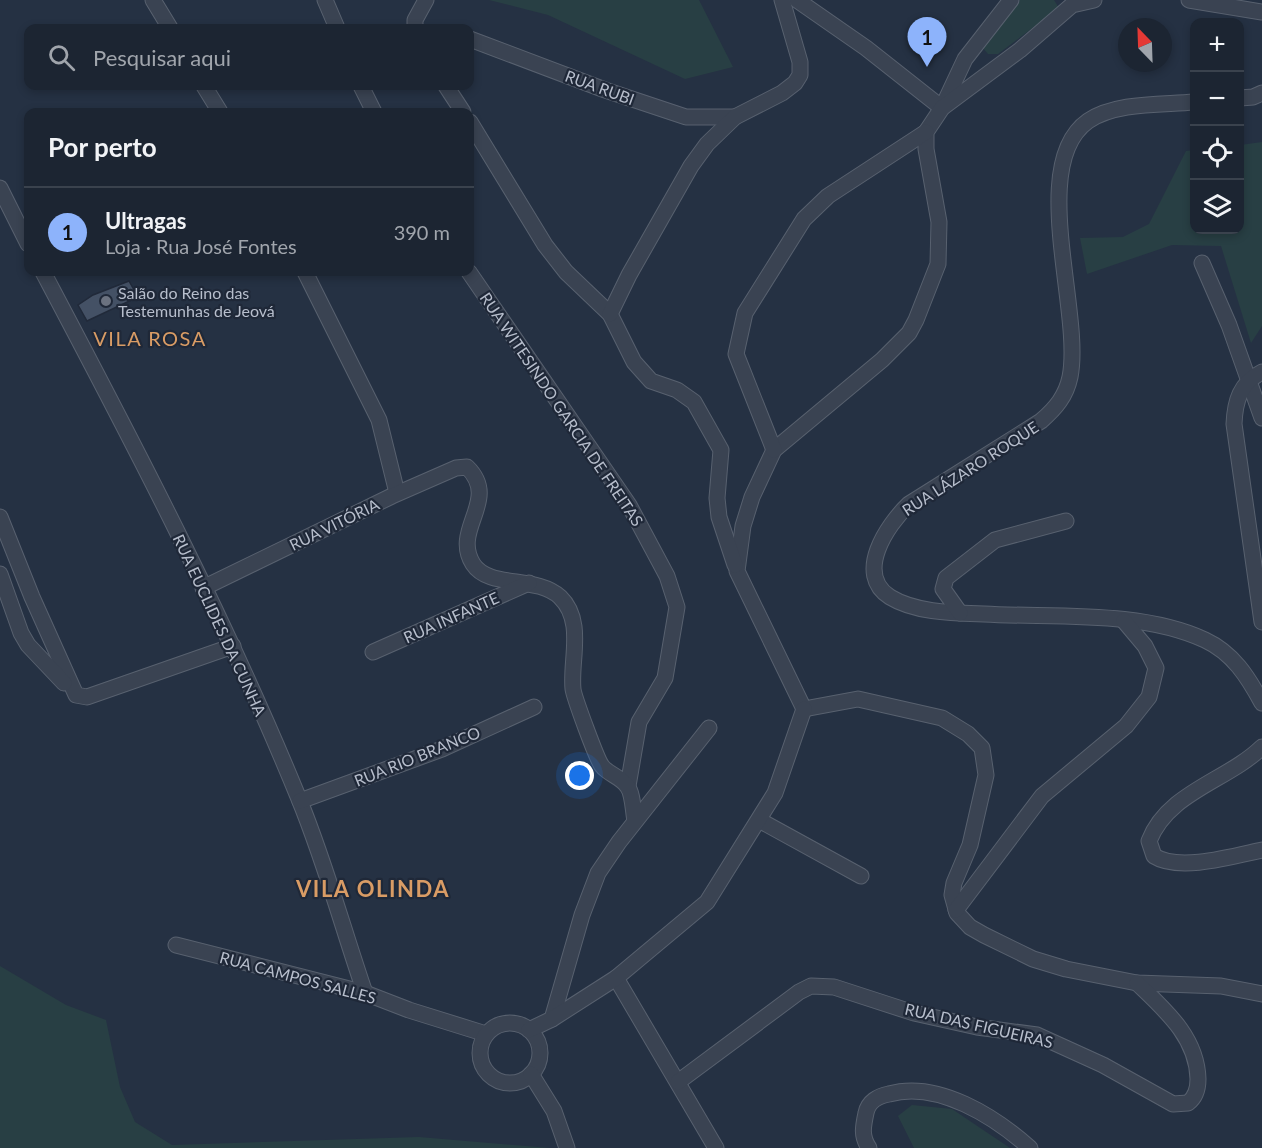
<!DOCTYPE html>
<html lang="pt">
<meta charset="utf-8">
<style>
body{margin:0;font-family:Lato,sans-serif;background:#29313e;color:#f1f3f6}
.controls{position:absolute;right:18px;top:18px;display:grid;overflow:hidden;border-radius:12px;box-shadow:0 3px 9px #0003}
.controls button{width:54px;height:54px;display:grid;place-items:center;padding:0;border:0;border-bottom:2px solid #3a424d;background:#1c2532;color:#f1f3f6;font:30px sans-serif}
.compass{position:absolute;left:1118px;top:18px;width:54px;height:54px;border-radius:50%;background:#1c2532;box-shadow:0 3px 9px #0003;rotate:337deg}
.you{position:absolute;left:580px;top:776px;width:21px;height:21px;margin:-15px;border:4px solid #fff;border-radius:50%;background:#1a73e8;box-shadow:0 0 0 9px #1a73e833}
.badge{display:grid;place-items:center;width:39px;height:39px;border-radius:50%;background:#8db3fb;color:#111;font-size:20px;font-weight:700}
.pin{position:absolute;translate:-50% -50px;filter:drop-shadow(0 2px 3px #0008)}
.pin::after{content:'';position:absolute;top:32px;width:21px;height:18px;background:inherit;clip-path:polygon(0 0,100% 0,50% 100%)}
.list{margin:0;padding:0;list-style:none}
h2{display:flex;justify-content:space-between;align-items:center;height:78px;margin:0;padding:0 24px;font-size:26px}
h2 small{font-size:20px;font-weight:400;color:#a0a5ac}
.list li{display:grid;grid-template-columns:39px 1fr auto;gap:18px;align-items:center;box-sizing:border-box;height:90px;padding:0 24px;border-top:2px solid #3a424d}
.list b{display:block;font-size:22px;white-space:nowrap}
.list p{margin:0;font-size:20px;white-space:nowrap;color:#a0a5ac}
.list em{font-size:20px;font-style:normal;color:#a0a5ac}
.icon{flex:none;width:33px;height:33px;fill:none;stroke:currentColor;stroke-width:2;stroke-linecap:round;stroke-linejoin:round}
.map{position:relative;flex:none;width:1262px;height:1148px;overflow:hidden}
.search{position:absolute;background:#1c2532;box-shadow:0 3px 9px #0003;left:24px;top:24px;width:450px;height:66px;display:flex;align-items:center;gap:15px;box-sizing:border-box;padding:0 21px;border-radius:12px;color:#a0a5ac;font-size:22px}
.panel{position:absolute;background:#1c2532;box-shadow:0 3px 9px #0003;left:24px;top:108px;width:450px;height:168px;border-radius:12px}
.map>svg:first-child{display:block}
.green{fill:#283f44}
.building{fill:#445165;stroke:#212a3a;stroke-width:1.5}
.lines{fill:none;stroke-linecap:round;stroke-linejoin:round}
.street-casing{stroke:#58616f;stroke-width:17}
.street{stroke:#3a4352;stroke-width:15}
.worship-dot{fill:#6b7280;stroke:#1f2838;stroke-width:2}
.labels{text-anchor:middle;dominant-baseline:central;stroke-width:4.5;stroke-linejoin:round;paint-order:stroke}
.street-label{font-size:16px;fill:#b7becc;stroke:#1f2838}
.poi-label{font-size:16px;fill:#b7becc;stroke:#1f2838;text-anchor:start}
.quarter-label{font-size:20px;letter-spacing:1.5px;fill:#d99c65;stroke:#1f2838}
.district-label{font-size:22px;font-weight:bold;letter-spacing:1.5px;fill:#d99c65;stroke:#1f2838}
</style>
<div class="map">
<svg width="1262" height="1148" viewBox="0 0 1262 1148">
<rect width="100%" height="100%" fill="#253143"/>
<g class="green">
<path d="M489 0H699L733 67 685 79 548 15Z"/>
<path d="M1020 0H1054L1059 8 998 54H988L982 47Z"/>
<path d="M1262 142V326L1251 343 1221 246 1172 245 1087 274 1080 238 1123 237 1149 224 1186 151 1194 150V230H1240V145Z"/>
<path d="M0 966 66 1005 106 1020 120 1087 135 1122 172 1145 419 1137 550 1148H0Z"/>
<path d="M912 1105 952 1109 1010 1148H914L898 1116Z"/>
</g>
<path class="building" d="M129 281 138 297 87 321 78 305 93 295Z"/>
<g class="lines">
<g class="street-casing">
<g id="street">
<path d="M153 0 170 28"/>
<path d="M325 0 337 28"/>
<path d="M797 0 866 48 942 108 965 59 1011 0"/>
<path d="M1094 0 1072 5 1020 50 942 108 926 132V149L939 222 938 264 916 320 909 333 882 360 774 450 752 497 743 526 737 571 804 709 858 699 942 718 968 734 982 748 986 775 970 845 954 883 952 895 957 913 970 927 984 935 1033 959 1066 969 1137 983 1221 986 1262 994"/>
<path d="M1189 0 1262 12"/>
<path d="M415 28V20L426 0"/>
<path d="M470 39 605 90 686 117H735"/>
<path d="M204 86 220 112"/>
<path d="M361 86 374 112"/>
<path d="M446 86 463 112"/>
<path d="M1240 98 1253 97 1262 93"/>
<path d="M1194 102C1162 105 1116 102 1088 121 1027 164 1083 312 1070 377 1066 396 1056 408 1041 421L909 504C887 525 854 574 890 597 916 613 955 613 984 614 1054 618 1140 610 1205 640 1233 653 1248 677 1262 703"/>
<path d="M470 122 545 245 566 272 610 314 634 362 651 381 677 390 694 402 721 450 717 498 719 517 735 565"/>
<path d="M0 188 28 244"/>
<path d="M1202 263 1229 325 1262 418"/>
<path d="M43 272C134 444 225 618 299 799 325 862 343 929 365 993"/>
<path d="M305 272 379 420 397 493"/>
<path d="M469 272 629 505 667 576 677 607 665 678 639 722 628 786"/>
<path d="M610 314 629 275 691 166 707 144 735 117 782 93 795 83 800 75V62L782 0"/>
<path d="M1262 372C1240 383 1235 401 1234 424L1262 622"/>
<path d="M774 450 736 354 745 313 804 219 828 196 926 132"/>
<path d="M0 517 32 597 76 695 87 697 233 646"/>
<path d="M0 574 21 633 28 645 64 683"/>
<path d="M203 588 392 496 456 468 467 467C501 500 451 529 473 564 489 589 536 575 560 597 585 621 570 660 573 689 574 697 597 760 602 766 608 774 621 777 627 786 633 793 633 811 635 821"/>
<path d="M960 613 943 589 946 578 995 540 1066 521"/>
<path d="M373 652 529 583"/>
<path d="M1262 747C1227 781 1168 792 1149 841L1154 856C1179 872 1234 856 1262 850"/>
<path d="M300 801 442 749 534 707"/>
<path d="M759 820 861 876"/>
<path d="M956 910 1042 796 1126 726 1149 697 1156 668 1145 646 1124 621"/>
<path d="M176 945 365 993 409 1010 486 1034"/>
<path d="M616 978 716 1148"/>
<path d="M552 1019 582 915 598 873 619 842 709 728"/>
<circle cx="510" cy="1053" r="30"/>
<path d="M529 1030 552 1019 616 978 707 902 775 793 804 709"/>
<path d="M531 1074 554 1111 567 1148"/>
<path d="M678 1082 799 992 811 986 834 987 914 1013 977 1027 1037 1035 1103 1065 1173 1104 1188 1103C1196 1097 1198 1089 1198 1079 1197 1037 1165 1010 1137 983"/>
<path d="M869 1148C861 1136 863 1127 866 1113 868 1102 878 1096 889 1094 938 1080 995 1117 1030 1148"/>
</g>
</g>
<use href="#street" class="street"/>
</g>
<circle class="worship-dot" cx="106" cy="301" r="6"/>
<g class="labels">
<g class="street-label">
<text transform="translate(600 87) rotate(20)">RUA RUBI</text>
<text transform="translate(562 409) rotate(56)">RUA WITESINDO GARCIA DE FREITAS</text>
<text transform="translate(970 468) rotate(-33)">RUA LÁZARO ROQUE</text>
<text transform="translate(334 524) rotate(-26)">RUA VITÓRIA</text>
<text transform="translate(451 617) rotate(-24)">RUA INFANTE</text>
<text transform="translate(220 625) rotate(65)">RUA EUCLIDES DA CUNHA</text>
<text transform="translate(417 756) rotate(-22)">RUA RIO BRANCO</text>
<text transform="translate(298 977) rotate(15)">RUA CAMPOS SALLES</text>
<text transform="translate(979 1025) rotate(13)">RUA DAS FIGUEIRAS</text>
</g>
<g class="poi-label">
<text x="118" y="292">Salão do Reino das<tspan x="118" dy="18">Testemunhas de Jeová</tspan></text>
</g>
<g class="quarter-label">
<text x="150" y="338">VILA ROSA</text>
</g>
<g class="district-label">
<text x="373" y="888">VILA OLINDA</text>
</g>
</g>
</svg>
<div class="controls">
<button>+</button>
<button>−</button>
<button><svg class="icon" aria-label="locate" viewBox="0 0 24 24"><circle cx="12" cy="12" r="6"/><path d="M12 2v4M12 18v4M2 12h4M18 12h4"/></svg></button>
<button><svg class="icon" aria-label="layers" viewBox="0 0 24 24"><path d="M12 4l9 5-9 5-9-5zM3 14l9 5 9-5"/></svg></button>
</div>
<svg class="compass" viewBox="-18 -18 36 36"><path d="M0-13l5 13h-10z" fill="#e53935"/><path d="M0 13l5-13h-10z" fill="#a0a5ac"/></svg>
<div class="you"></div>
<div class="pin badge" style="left:927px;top:67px">1</div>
<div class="search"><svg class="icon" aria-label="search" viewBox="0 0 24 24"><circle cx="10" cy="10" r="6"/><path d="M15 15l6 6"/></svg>Pesquisar aqui</div>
<section class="panel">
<h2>Por perto<small></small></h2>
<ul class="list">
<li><span class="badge">1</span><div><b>Ultragas</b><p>Loja · Rua José Fontes</p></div><em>390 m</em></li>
</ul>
</section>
</div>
